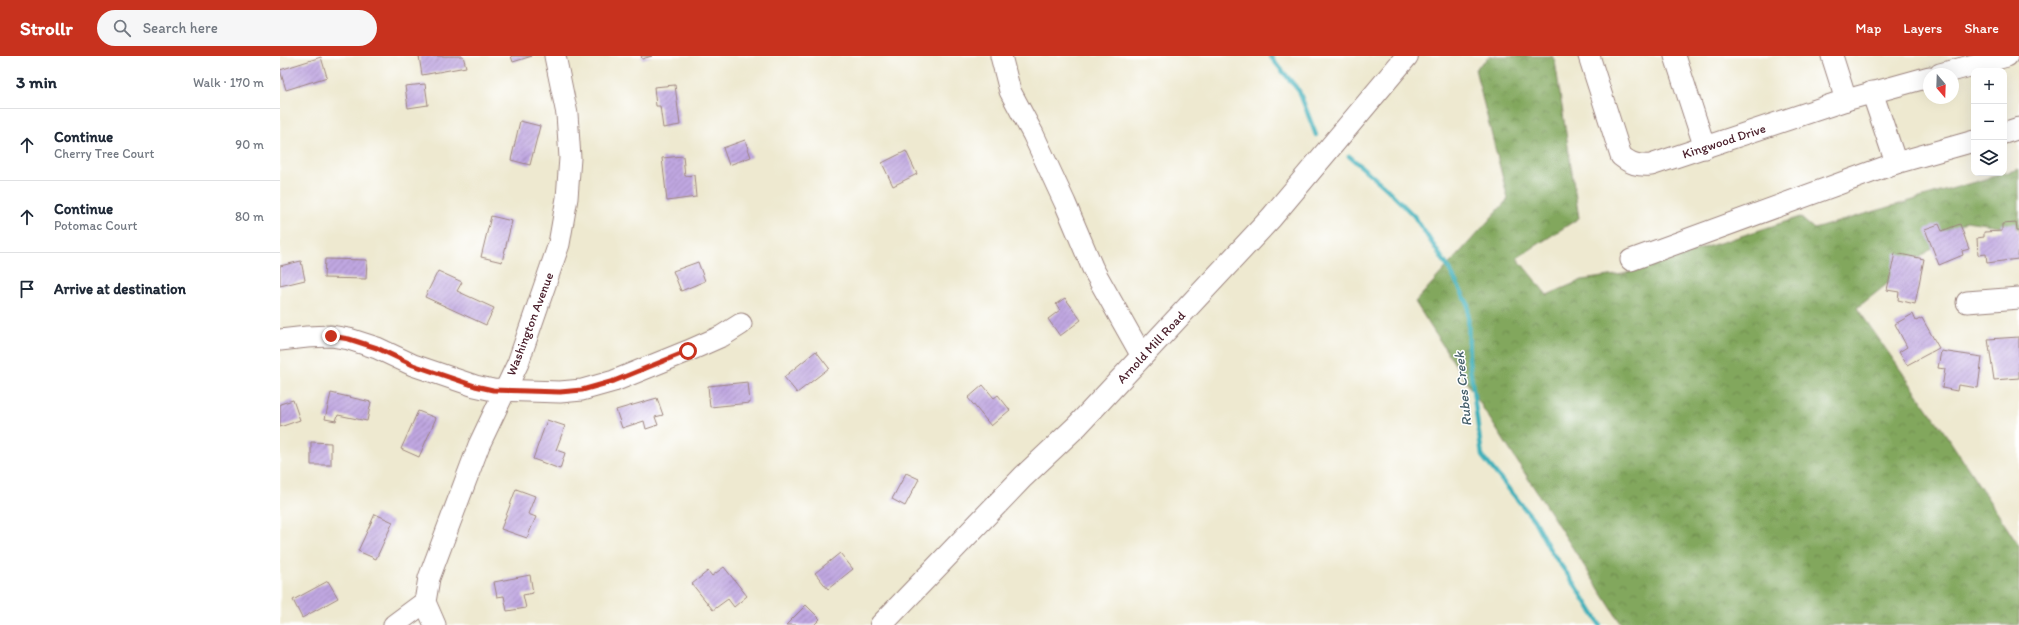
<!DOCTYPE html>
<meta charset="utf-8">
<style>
body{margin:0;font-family:Itim,sans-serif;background:#f6f6f7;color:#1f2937}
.controls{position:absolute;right:12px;top:12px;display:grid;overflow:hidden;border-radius:8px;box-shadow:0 4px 16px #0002}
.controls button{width:36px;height:36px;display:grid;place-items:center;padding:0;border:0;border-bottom:1px solid #e0e1e3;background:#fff;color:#1f2937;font:20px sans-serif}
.compass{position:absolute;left:1643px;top:12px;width:36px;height:36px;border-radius:50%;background:#fff;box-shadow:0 4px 16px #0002;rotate:161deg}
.stop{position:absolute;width:12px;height:12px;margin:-9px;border:3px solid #c8321e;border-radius:50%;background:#fff}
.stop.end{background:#c8321e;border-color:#fff;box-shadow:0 1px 4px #0008}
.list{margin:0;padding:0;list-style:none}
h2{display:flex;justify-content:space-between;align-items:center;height:52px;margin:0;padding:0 16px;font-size:17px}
h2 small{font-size:13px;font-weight:400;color:#747a83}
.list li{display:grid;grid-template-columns:26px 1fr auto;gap:12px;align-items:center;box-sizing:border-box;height:72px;padding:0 16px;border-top:1px solid #e0e1e3}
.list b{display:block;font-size:15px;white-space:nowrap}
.list p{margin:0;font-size:13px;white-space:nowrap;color:#747a83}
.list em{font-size:13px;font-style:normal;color:#747a83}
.icon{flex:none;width:22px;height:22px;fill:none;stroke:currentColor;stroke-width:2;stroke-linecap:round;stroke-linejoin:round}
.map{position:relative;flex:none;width:1739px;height:569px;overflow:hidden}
header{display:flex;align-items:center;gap:24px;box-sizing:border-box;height:56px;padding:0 20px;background:#c8321e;color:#fff}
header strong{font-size:19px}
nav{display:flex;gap:22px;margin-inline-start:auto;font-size:14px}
.search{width:280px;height:36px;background:#f6f6f7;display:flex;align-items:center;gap:10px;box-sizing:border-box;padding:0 14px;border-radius:22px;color:#747a83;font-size:15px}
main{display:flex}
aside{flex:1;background:#fff}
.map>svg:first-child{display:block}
.forest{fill:url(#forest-crowns);stroke:#666344}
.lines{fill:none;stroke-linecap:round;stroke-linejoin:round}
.stream{stroke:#40b0ba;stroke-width:4.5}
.building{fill:url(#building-hatch)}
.minor-casing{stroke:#9c847e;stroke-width:23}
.major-casing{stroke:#9c847e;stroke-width:24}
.minor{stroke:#fff;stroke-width:21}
.major{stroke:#fff;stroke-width:22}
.route{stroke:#c8321e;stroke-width:5}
.labels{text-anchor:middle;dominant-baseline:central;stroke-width:3;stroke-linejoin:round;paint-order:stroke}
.street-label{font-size:13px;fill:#4a1f2b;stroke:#fff}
.water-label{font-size:14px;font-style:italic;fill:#46606b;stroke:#fff}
</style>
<header>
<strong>Strollr</strong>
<div class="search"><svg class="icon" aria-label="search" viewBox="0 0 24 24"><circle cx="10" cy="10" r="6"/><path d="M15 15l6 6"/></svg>Search here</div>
<nav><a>Map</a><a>Layers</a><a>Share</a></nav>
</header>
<main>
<aside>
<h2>3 min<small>Walk · 170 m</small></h2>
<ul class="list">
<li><svg class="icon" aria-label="ahead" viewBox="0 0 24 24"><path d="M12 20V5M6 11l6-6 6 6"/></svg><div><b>Continue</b><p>Cherry Tree Court</p></div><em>90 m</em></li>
<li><svg class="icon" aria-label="ahead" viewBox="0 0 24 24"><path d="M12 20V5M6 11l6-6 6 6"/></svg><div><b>Continue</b><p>Potomac Court</p></div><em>80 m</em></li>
<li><svg class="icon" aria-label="arrive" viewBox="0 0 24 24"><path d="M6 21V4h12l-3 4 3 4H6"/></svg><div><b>Arrive at destination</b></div></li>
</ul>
</aside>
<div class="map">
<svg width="1739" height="569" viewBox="0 0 1739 569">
<defs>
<pattern id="forest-crowns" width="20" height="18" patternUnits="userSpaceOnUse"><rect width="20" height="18" fill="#82a75d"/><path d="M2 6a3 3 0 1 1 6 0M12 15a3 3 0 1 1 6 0" fill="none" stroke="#6c874d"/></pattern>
<pattern id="building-hatch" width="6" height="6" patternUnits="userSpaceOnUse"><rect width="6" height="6" fill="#c0a7e1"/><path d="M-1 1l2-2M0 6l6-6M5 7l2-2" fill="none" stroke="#9e87b7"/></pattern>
</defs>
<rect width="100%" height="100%" fill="#fff"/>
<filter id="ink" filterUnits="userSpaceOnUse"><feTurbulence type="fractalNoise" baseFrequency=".025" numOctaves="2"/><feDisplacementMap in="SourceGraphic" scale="8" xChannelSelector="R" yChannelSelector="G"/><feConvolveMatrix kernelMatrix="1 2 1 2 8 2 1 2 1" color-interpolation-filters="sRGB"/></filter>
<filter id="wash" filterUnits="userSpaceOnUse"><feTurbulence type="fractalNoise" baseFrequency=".012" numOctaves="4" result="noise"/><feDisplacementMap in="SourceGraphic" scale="16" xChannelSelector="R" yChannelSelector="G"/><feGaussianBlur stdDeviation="0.9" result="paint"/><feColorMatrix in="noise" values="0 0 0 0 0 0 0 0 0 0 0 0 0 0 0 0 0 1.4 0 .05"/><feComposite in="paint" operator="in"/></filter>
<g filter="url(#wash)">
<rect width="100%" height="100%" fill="#eee9d0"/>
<path class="forest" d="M1210 0H1272L1275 5 1299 162 1237 202 1267 239 1302 224 1343 218 1520 161 1534 173 1739 113V173L1686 165 1577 252 1667 380 1739 490V569H1342L1135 246 1228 143 1195 13Z"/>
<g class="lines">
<g class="stream">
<path d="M990 0 1019 35 1036 79"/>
<path d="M1069 100 1105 131 1134 160 1168 211 1188 248 1189 304 1202 400 1254 464 1270 494 1298 533 1320 569"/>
</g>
</g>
<g id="blocks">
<g class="building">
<path d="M139 0H183L186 11 142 19Z"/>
<path d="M231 0H252L233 6Z"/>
<path d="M361 0H372L362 3Z"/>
<path d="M41 1 47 21 6 34 0 14Z"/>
<path d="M145 28 148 49 128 52 125 30Z"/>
<path d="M395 29 400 69 383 72 380 50H376L374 31Z"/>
<path d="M240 65 260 70 250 109 231 104Z"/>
<path d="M465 84 471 101 449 109 443 92Z"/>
<path d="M626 95 637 118 613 130 602 107Z"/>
<path d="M403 100 405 120 414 119 416 141 387 145 382 102Z"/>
<path d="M211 160 232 165 222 206 201 201Z"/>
<path d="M1736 167 1737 175H1739L1738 203 1707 207 1706 198 1698 199 1697 182 1704 181V176L1722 175V168Z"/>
<path d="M1659 168 1662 175 1680 168 1689 193 1682 195 1683 199 1659 209 1645 173Z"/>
<path d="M1615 197 1644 203 1635 248 1618 244 1619 236 1607 234Z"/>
<path d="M45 203 87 204 86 223 44 222Z"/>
<path d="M21 205 25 224 0 230V210Z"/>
<path d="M418 206 425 225 401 235 393 215Z"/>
<path d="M158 215 182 226 177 235 214 252 206 269 145 241Z"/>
<path d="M785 242 801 264 780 280 768 263 780 254 776 248Z"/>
<path d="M1633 258 1636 265 1642 262 1659 292 1627 309 1619 296 1627 291 1615 268Z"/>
<path d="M1739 281V322L1714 324 1708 283Z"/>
<path d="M536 295 549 312 517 337 504 321Z"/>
<path d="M1661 295 1702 301 1698 332 1678 329 1677 335 1662 332 1665 313 1658 312Z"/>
<path d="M468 326 470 347 430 351 428 330Z"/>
<path d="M703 329 714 342 718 339 730 354 711 370 688 342Z"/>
<path d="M51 337 91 346 87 365 58 359 56 365 45 363Z"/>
<path d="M377 342 383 359 375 361 378 369 366 373 364 365 342 372 336 354Z"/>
<path d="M13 344 20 364 0 371V348Z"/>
<path d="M138 355 156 362 139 401 121 393Z"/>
<path d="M267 364 285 370 276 394 285 397 280 413 253 403Z"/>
<path d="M31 386 51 387V409H31Z"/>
<path d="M626 417 639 423 625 450 612 443Z"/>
<path d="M236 433 255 440 248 458 256 461 247 482 221 473Z"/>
<path d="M95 458 113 466 96 503 78 495Z"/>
<path d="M560 497 573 513 548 533 535 517Z"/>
<path d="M444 511 467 540 454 551 448 543 433 554 412 528 428 515 432 520Z"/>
<path d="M250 519 253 537 243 539 246 552 227 555 224 540 217 541 214 526Z"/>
<path d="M48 525 58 542 22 562 13 544Z"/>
<path d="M526 549 540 563 534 569H506Z"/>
</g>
</g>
</g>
<g filter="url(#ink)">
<use href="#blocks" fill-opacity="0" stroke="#9c847e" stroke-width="1"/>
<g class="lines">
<g class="minor-casing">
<g id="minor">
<path d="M721 0 730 35 753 78 785 147 813 213 862 300"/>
<path d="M1309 0 1341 100C1351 108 1358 110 1371 109L1566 44 1649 21"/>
<path d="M1395 0 1425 92"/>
<path d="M1552 0 1566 44"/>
<path d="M1660 18 1727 0"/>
<path d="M1592 36 1616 107"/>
<path d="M1724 77 1739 72"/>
<path d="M1351 204 1616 107 1694 85"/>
<path d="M1687 246 1739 242"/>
<path d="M0 284 27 281 51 280 69 283 97 292 133 309 195 330 213 334 280 336 302 334 334 325 408 295 442 280 461 268"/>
<path d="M114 569 145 546"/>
<path d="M155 569 145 546 149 522 199 389 238 307 279 188 287 142 290 102 287 58 275 0"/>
</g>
</g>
<g class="major-casing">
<path id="major" d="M601 569 743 421 797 370 991 162 1127 0"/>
</g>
<use href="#minor" class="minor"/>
<use href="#major" class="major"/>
</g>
</g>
<g class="lines" filter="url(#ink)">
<path class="route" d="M51 280 69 283 97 292 133 309 195 330 213 334 280 336 302 334 334 325 408 295"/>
</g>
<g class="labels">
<g class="street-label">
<text transform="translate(1444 85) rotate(-18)">Kingwood Drive</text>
<text transform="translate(250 268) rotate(-69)">Washington Avenue</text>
<text transform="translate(871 291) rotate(-47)">Arnold Mill Road</text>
</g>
<g class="water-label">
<text transform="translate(1183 333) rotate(-96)">Rubes Creek</text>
</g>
</g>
</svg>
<div class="controls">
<button>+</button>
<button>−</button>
<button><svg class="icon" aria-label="layers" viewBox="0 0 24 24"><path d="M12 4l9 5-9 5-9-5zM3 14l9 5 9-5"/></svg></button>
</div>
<svg class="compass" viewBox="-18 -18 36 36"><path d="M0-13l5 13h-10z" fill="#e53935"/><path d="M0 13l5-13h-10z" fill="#747a83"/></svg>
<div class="stop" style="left:408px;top:295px"></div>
<div class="stop end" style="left:51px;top:280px"></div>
</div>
</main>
